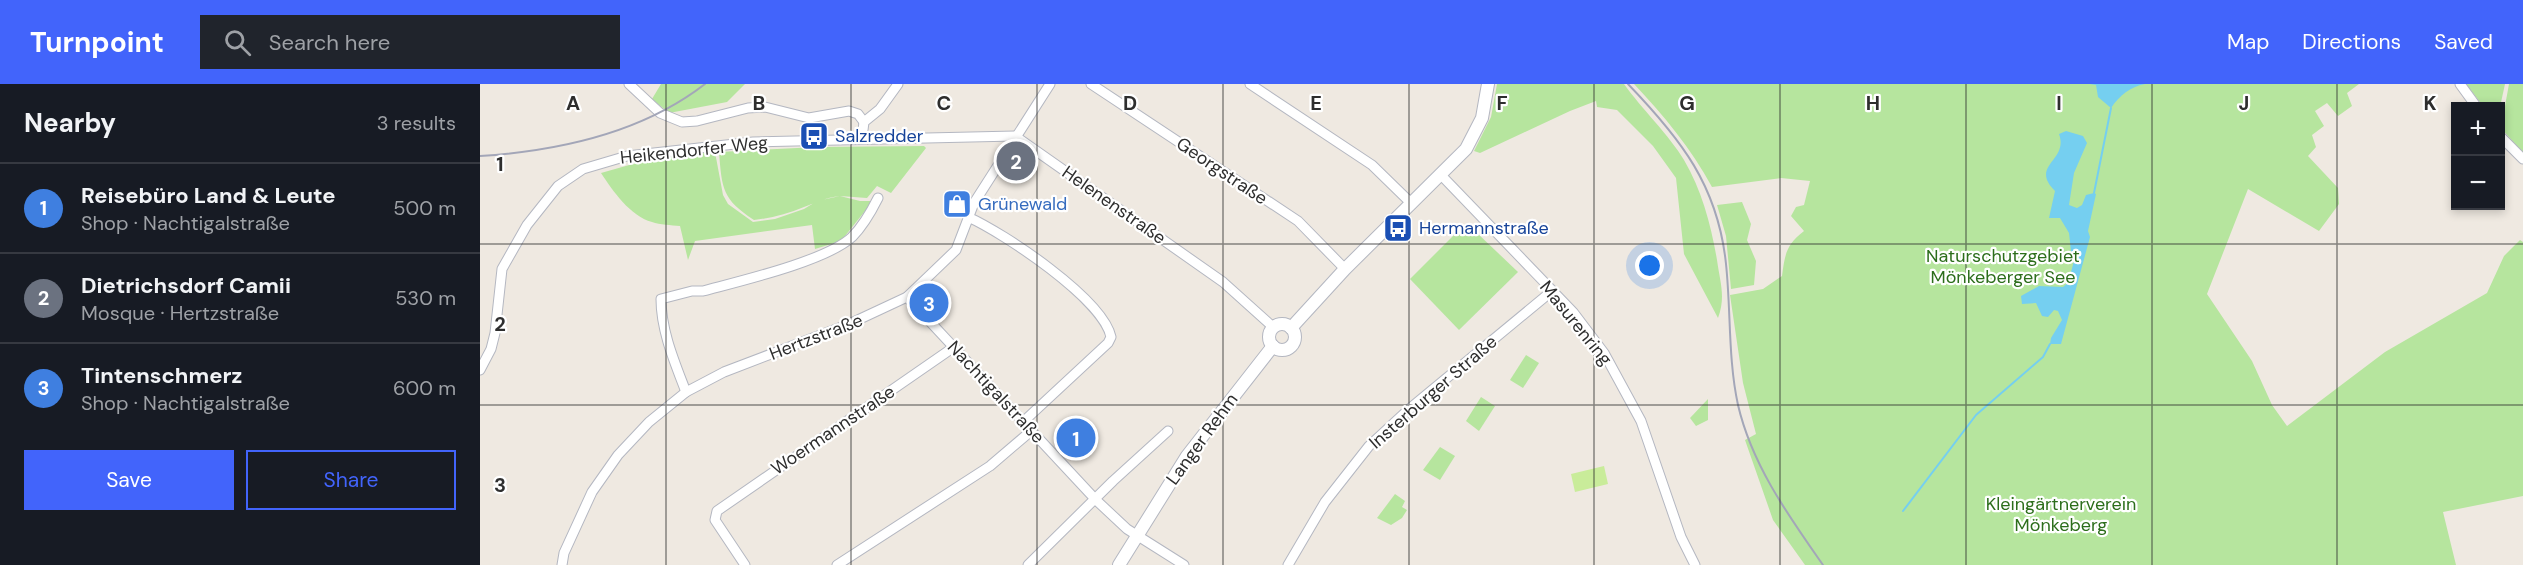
<!DOCTYPE html>
<meta charset="utf-8">
<style>
body{margin:0;font-family:"DM Sans",sans-serif;background:#20242c;color:#f1f3f6}
.controls{position:absolute;right:18px;top:18px;display:grid;overflow:hidden;border-radius:0px;box-shadow:0 3px 9px #0003}
.controls button{width:54px;height:54px;display:grid;place-items:center;padding:0;border:0;border-bottom:2px solid #363941;background:#171b24;color:#f1f3f6;font:30px sans-serif}
.you{position:absolute;left:1170px;top:182px;width:21px;height:21px;margin:-15px;border:4px solid #fff;border-radius:50%;background:#1a73e8;box-shadow:0 0 0 9px #1a73e833}
.badge{display:grid;place-items:center;width:39px;height:39px;border-radius:50%;background:#4264fb;color:#fff;font-size:20px;font-weight:700}
.pin{position:absolute;translate:-50% -50%;border:3px solid #fff;box-shadow:0 2px 6px #0006}
.list{margin:0;padding:0;list-style:none}
h2{display:flex;justify-content:space-between;align-items:center;height:78px;margin:0;padding:0 24px;font-size:26px}
h2 small{font-size:20px;font-weight:400;color:#9ea1a6}
.list li{display:grid;grid-template-columns:39px 1fr auto;gap:18px;align-items:center;box-sizing:border-box;height:90px;padding:0 24px;border-top:2px solid #363941}
.list b{display:block;font-size:22px;white-space:nowrap}
.list p{margin:0;font-size:20px;white-space:nowrap;color:#9ea1a6}
.list em{font-size:20px;font-style:normal;color:#9ea1a6}
.actions{display:flex;gap:12px;padding:18px 24px}
.actions a{flex:1;padding:14px 0;border:2px solid #4264fb;border-radius:0px;text-align:center;font-size:21px;color:#4264fb}
.actions .main{background:#4264fb;color:#fff}
.icon{flex:none;width:33px;height:33px;fill:none;stroke:currentColor;stroke-width:2;stroke-linecap:round;stroke-linejoin:round}
.map{position:relative;flex:none;width:2043px;height:481px;overflow:hidden}
header{display:flex;align-items:center;gap:36px;box-sizing:border-box;height:84px;padding:0 30px;background:#4264fb;color:#fff}
header strong{font-size:28px}
nav{display:flex;gap:33px;margin-inline-start:auto;font-size:21px}
.search{width:420px;height:54px;background:#20242c;display:flex;align-items:center;gap:15px;box-sizing:border-box;padding:0 21px;border-radius:0px;color:#9ea1a6;font-size:22px}
main{display:flex}
aside{flex:1;background:#171b24}
.map>svg:first-child{display:block}
.green{fill:#b6e59e}
.pitch{fill:#c9ec9a}
.water{fill:#75cff0}
.lines{fill:none;stroke-linecap:round;stroke-linejoin:round}
.stream{stroke:#75cff0;stroke-width:2}
.minor-casing{stroke:#b4b7c1;stroke-width:11}
.tertiary-casing{stroke:#b4b7c1;stroke-width:14}
.minor{stroke:#fff;stroke-width:9}
.tertiary{stroke:#fff;stroke-width:12}
.rail{stroke:#a3a6b8;stroke-width:2}
.grid{fill:none;stroke:#2e2e2e;stroke-width:1.5;stroke-opacity:0.55}
.labels{text-anchor:middle;dominant-baseline:central;stroke-width:4.5;stroke-linejoin:round;paint-order:stroke}
.transit-label{font-size:18px;fill:#164399;stroke:#fff;text-anchor:start}
.street-label{font-size:18px;fill:#2e2e2e;stroke:#fff}
.shop-label{font-size:18px;fill:#366cbe;stroke:#fff;text-anchor:start}
.park-label{font-size:18px;fill:#2c6e1b;stroke:#fff}
.grid-label{font-size:20px;text-anchor:middle;font-weight:bold;fill:#2e2e2e;stroke:#fff;stroke-width:4.5;stroke-linejoin:round;paint-order:stroke}
</style>
<header>
<strong>Turnpoint</strong>
<div class="search"><svg class="icon" aria-label="search" viewBox="0 0 24 24"><circle cx="10" cy="10" r="6"/><path d="M15 15l6 6"/></svg>Search here</div>
<nav><a>Map</a><a>Directions</a><a>Saved</a></nav>
</header>
<main>
<aside>
<h2>Nearby<small>3 results</small></h2>
<ul class="list">
<li><span class="badge" style="background:#3f7fe0">1</span><div><b>Reisebüro Land &amp; Leute</b><p>Shop · Nachtigalstraße</p></div><em>500 m</em></li>
<li><span class="badge" style="background:#6b7280">2</span><div><b>Dietrichsdorf Camii</b><p>Mosque · Hertzstraße</p></div><em>530 m</em></li>
<li><span class="badge" style="background:#3f7fe0">3</span><div><b>Tintenschmerz</b><p>Shop · Nachtigalstraße</p></div><em>600 m</em></li>
</ul>
<div class="actions"><a class="main">Save</a><a>Share</a></div>
</aside>
<div class="map">
<svg width="2043" height="481" viewBox="0 0 2043 481">
<rect width="100%" height="100%" fill="#efe9e1"/>
<g class="green">
<path d="M181 0H265L247 18 189 29 172 15Z"/>
<path d="M1017 0H1144C1161 24 1190 52 1204 76 1222 107 1231 141 1237 176 1240 198 1246 213 1238 234L1204 170 1196 94 1173 62 1137 26 1117 23 1116 17 1090 27 1000 69 994 67 1011 33Z"/>
<path d="M1154 0H1879L1867 9 1872 22 1858 32 1847 19 1835 27 1844 42 1832 51 1836 63 1828 72 1858 104 1859 120 1839 147 1768 105 1727 210 1772 277 1792 321 1807 342 1905 268 2007 209 2024 172 2040 156 2043 158V412L1963 428 1976 481H1325L1293 436 1265 356 1276 350 1263 299 1250 211 1283 205 1302 192C1305 170 1306 161 1324 147L1311 132 1316 123 1324 121 1330 97 1301 94 1232 103C1211 64 1184 32 1154 0Z"/>
<path d="M1986 0H2025L2020 23 2003 22Z"/>
<path d="M2029 0H2043V69L2021 44Z"/>
<path d="M444 62 446 64 411 109 397 102 387 114 360 112 380 117H393L361 157 335 165 332 141 215 157 208 176 200 142C191 141 180 141 172 138 150 132 133 107 121 89L174 74 235 68 243 111 248 120 273 138 295 135 324 125 337 117 360 112C345 114 337 118 324 123 308 130 291 134 274 136 242 115 242 105 239 68L337 63Z"/>
<path d="M1262 118 1271 140 1267 156 1276 177 1274 201 1251 205 1246 152 1237 121Z"/>
<path d="M996 148 1038 188 979 246 930 195 974 151Z"/>
<path d="M1046 271 1059 279 1043 304 1030 296Z"/>
<path d="M1001 313 1015 322 999 347 986 337Z"/>
<path d="M1228 315V336L1216 342 1210 334Z"/>
<path d="M960 363 975 372 960 396 943 386Z"/>
<path d="M915 410 925 417 922 423 927 426 922 434 911 441 897 434Z"/>
</g>
<path class="pitch" d="M1124 382 1128 400 1095 408 1091 390Z"/>
<g class="water">
<path d="M1610 0H1665C1650 3 1640 11 1631 24L1618 13 1616 1Z"/>
<path d="M1586 47 1603 52 1607 59 1594 89 1589 121 1597 124 1602 121 1606 111 1614 109 1616 110 1608 147 1610 153 1581 260H1570L1571 254 1582 236 1578 227 1574 226 1568 233 1562 232 1556 219 1542 220 1541 212 1559 202 1583 203 1588 199 1594 177 1587 174 1591 167 1589 149 1580 134H1569L1575 107C1549 81 1589 77 1579 50Z"/>
</g>
<g class="lines">
<g class="stream">
<path d="M1614 109 1631 24"/>
<path d="M1423 427 1496 331 1563 273 1570 260"/>
</g>
<g class="minor-casing">
<g id="minor">
<path d="M149 0 180 29 202 38 217 37 268 24 285 23 329 34 369 27 378 30 384 38"/>
<path d="M611 0 818 137 865 185"/>
<path d="M770 0 892 81 932 120"/>
<path d="M1980 0 1996 22"/>
<path d="M2020 52 2043 75"/>
<path d="M382 54 384 38 400 25 418 0"/>
<path d="M961 91 1093 228 1124 269 1161 337 1201 453 1215 481"/>
<path d="M488 133C524 149 623 215 631 253L628 259 544 337"/>
<path d="M427 213 616 416 647 445 704 481"/>
<path d="M0 286 11 265 15 249 22 185 47 141 78 102 103 85 147 72 273 58 535 52 743 198 793 243"/>
<path d="M206 308C195 279 181 247 181 215L212 207H223C260 197 346 177 372 153 383 142 391 128 398 114"/>
<path d="M82 481 84 469 112 408 138 371 169 338 206 308 244 288 367 241 427 213 476 166 494 119 570 0"/>
<path d="M265 481 235 436 237 427 474 263"/>
<path d="M357 481 510 382 551 347"/>
<path d="M548 481 633 397 688 347"/>
<path d="M808 481 845 418 889 362 928 326 1072 207"/>
</g>
</g>
<g class="tertiary-casing">
<g id="tertiary">
<circle cx="802" cy="253" r="13"/>
<path d="M811 244 865 185 986 65 1002 34 1008 0"/>
<path d="M639 481 707 372 793 262"/>
</g>
</g>
<use href="#minor" class="minor"/>
<use href="#tertiary" class="tertiary"/>
<g class="rail">
<path d="M1148 0C1201 55 1238 102 1246 180 1251 227 1248 275 1258 321 1272 381 1308 431 1343 481"/>
<path d="M0 72C78 67 162 49 225 0"/>
</g>
</g>
<path class="grid" d="M186 0V481M371 0V481M557 0V481M743 0V481M929 0V481M1114 0V481M1300 0V481M1486 0V481M1672 0V481M1857 0V481M0 160H2043M0 321H2043"/>
<defs>
<g id="bus-square" transform="scale(1.5)"><rect x="-9" y="-9" width="18" height="18" rx="4" fill="#1a4fb4" stroke="#fff"/><path d="M-5-6H5V4H4V6H2V4H-2V6H-4V4H-5ZM-3.5-4V0h7V-4ZM-3.5 1.2v1.5H-2V1.2ZM2 1.2v1.5H3.5V1.2Z" fill="#fff"/></g>
<g id="shop-square" transform="scale(1.5)"><rect x="-9" y="-9" width="18" height="18" rx="4" fill="#3f7fe0" stroke="#fff"/><path d="M-5-2.5h2.3a2.7 3.5 0 0 1 5.4 0H5L5.5 6h-11ZM-1.5-2.5h3a1.5 2.3 0 0 0-3 0Z" fill="#fff"/></g>
</defs>
<g fill-rule="evenodd">
<use href="#bus-square" x="334" y="52"/>
<use href="#shop-square" x="477" y="120"/>
<use href="#bus-square" x="918" y="144"/>
</g>
<g class="labels">
<g class="transit-label">
<text x="355" y="52">Salzredder</text>
<text x="939" y="144">Hermannstraße</text>
</g>
<g class="street-label">
<text transform="translate(214 66) rotate(-6)">Heikendorfer Weg</text>
<text transform="translate(742 87) rotate(34)">Georgstraße</text>
<text transform="translate(634 121) rotate(35)">Helenenstraße</text>
<text transform="translate(1096 239) rotate(51)">Masurenring</text>
<text transform="translate(336 253) rotate(-21)">Hertzstraße</text>
<text transform="translate(516 308) rotate(47)">Nachtigalstraße</text>
<text transform="translate(953 308) rotate(-41)">Insterburger Straße</text>
<text transform="translate(353 346) rotate(-34)">Woermannstraße</text>
<text transform="translate(722 355) rotate(-54)">Langer Rehm</text>
</g>
<g class="shop-label">
<text x="498" y="120">Grünewald</text>
</g>
<g class="park-label">
<text x="1523" y="172">Naturschutzgebiet<tspan x="1523" dy="21">Mönkeberger See</tspan></text>
<text x="1581" y="420">Kleingärtnerverein<tspan x="1581" dy="21">Mönkeberg</tspan></text>
</g>
</g>
<g class="grid-label">
<text x="93" y="26">A</text>
<text x="279" y="26">B</text>
<text x="464" y="26">C</text>
<text x="650" y="26">D</text>
<text x="836" y="26">E</text>
<text x="1022" y="26">F</text>
<text x="1207" y="26">G</text>
<text x="1393" y="26">H</text>
<text x="1579" y="26">I</text>
<text x="1764" y="26">J</text>
<text x="1950" y="26">K</text>
<text x="20" y="87">1</text>
<text x="20" y="247">2</text>
<text x="20" y="408">3</text>
</g>
</svg>
<div class="controls">
<button>+</button>
<button>−</button>
</div>
<div class="you"></div>
<div class="pin badge" style="left:596px;top:354px;background:#3f7fe0">1</div>
<div class="pin badge" style="left:536px;top:77px;background:#6b7280">2</div>
<div class="pin badge" style="left:449px;top:219px;background:#3f7fe0">3</div>
</div>
</main>
